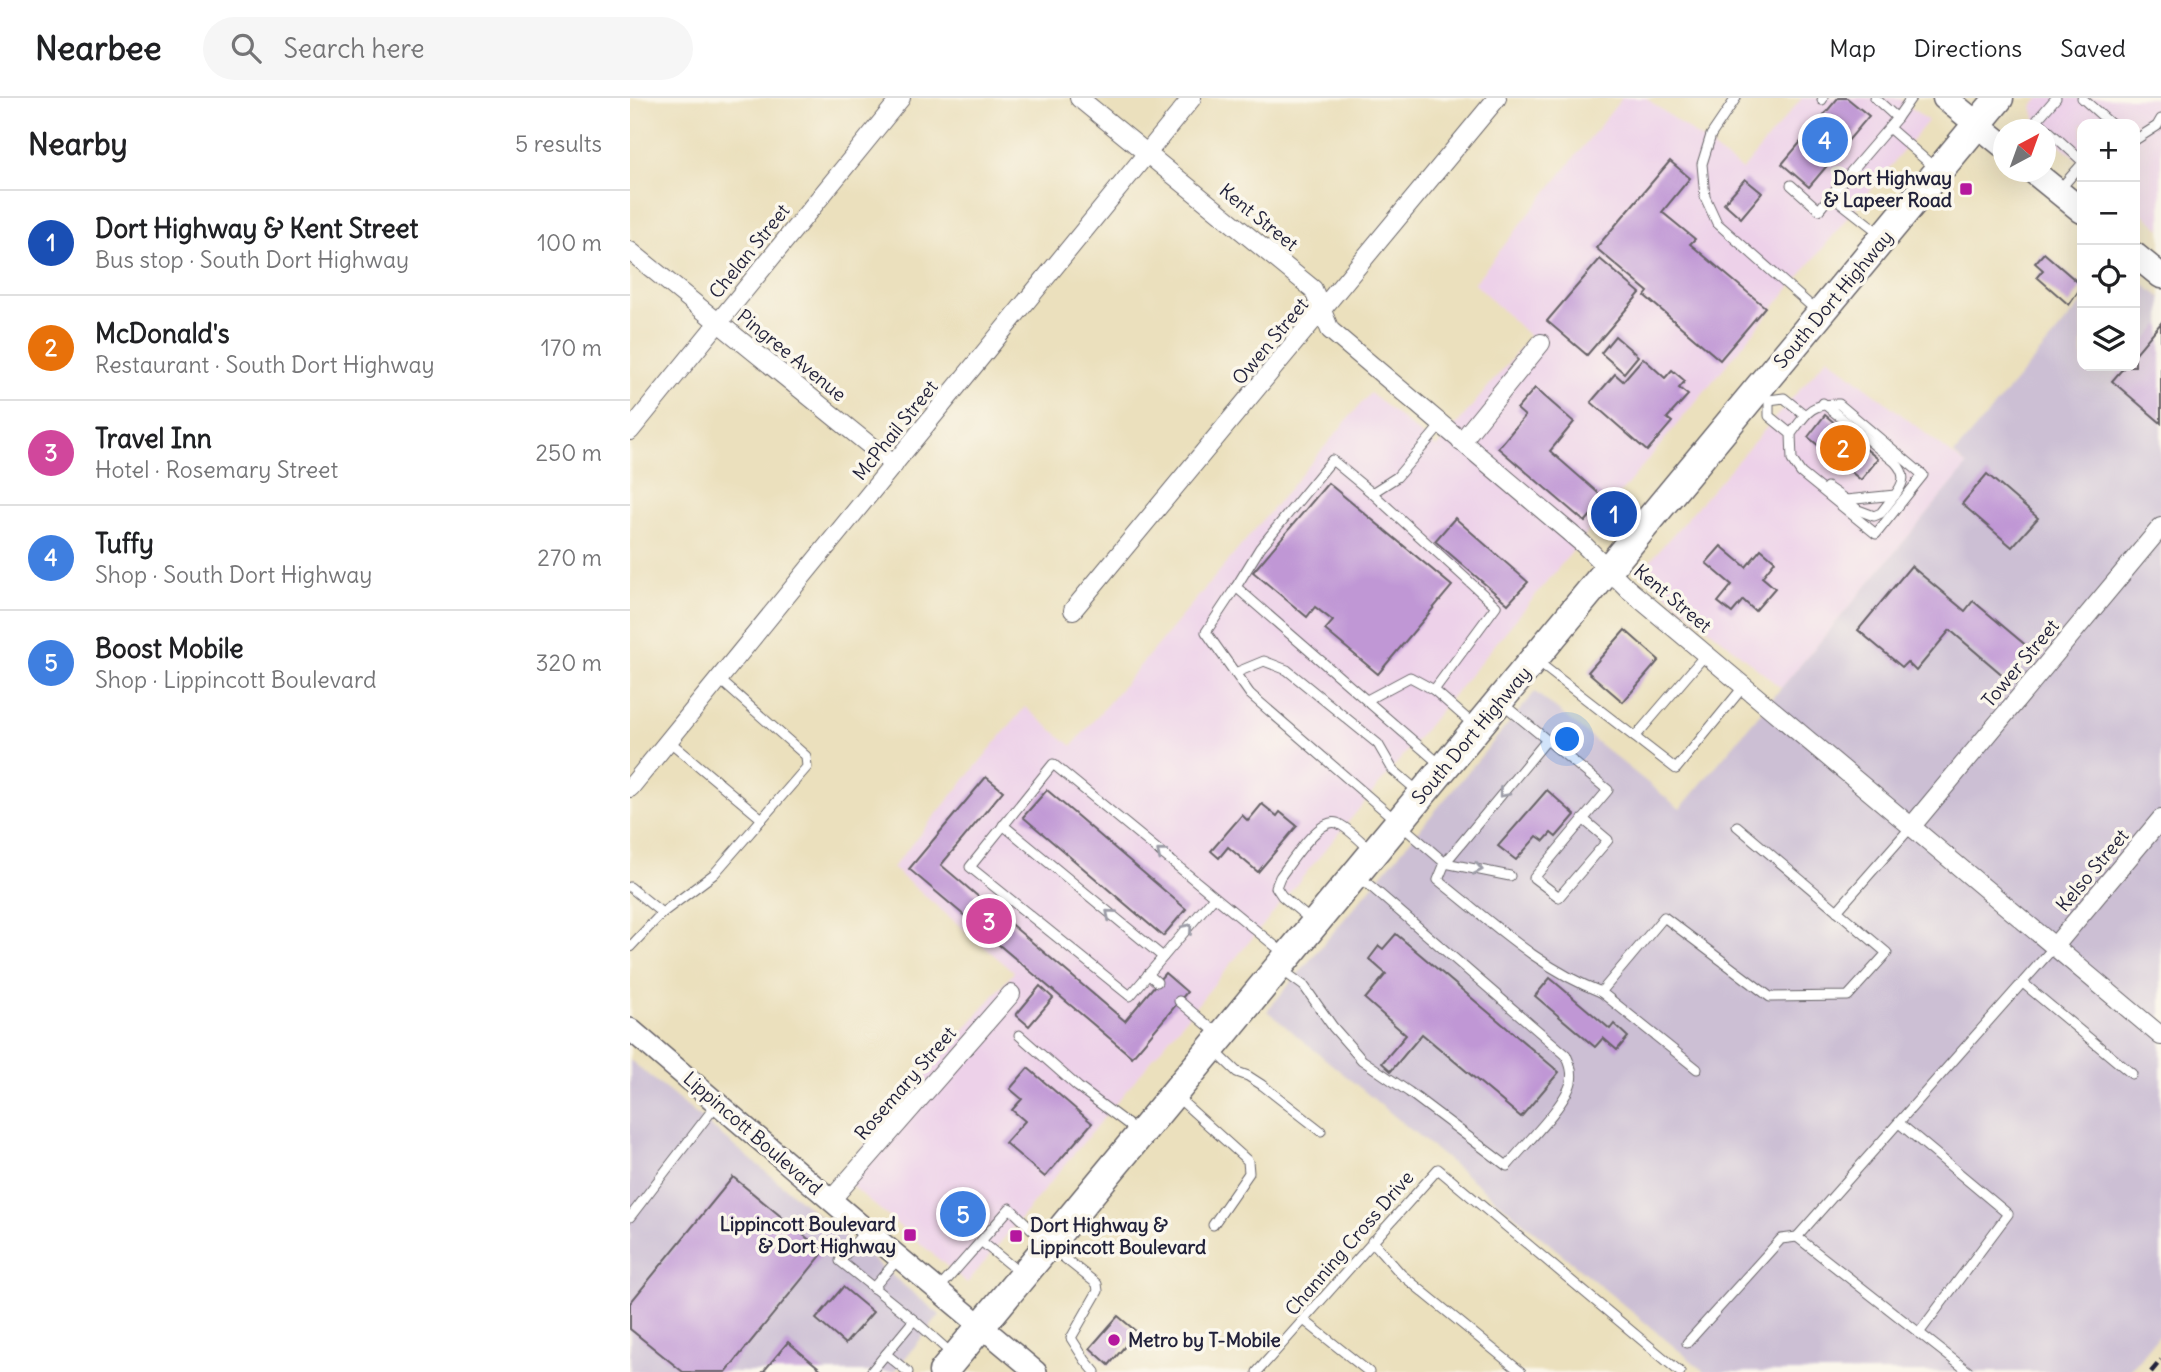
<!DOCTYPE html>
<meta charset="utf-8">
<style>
body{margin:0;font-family:Delius,sans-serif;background:#f6f6f6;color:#202124}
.controls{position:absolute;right:21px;top:21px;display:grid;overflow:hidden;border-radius:14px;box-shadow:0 7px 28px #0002}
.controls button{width:63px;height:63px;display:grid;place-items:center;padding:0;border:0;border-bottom:2px solid #e0e0e0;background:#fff;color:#202124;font:35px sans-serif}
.compass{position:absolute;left:1363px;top:21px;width:63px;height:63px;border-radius:50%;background:#fff;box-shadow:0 7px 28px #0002;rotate:41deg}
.you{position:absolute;left:938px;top:642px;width:24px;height:24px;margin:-18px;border:5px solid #fff;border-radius:50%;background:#1a73e8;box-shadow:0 0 0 10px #1a73e833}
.badge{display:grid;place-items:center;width:46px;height:46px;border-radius:50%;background:#111827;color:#fff;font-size:23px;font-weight:700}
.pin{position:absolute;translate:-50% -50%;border:4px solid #fff;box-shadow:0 2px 7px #0006}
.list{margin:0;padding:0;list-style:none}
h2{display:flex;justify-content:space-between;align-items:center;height:91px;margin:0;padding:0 28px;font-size:30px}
h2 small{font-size:23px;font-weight:400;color:#757577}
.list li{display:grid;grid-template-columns:46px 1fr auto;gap:21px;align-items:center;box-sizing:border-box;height:105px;padding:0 28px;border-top:2px solid #e0e0e0}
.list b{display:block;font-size:26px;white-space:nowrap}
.list p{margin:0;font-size:23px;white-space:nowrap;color:#757577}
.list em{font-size:23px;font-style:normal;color:#757577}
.icon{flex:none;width:38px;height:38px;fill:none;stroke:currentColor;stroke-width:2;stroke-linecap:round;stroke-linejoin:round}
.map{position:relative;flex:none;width:1531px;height:1274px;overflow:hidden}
header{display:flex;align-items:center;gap:42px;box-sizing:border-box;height:98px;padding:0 35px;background:#fff;border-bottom:2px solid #e0e0e0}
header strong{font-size:33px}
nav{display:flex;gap:38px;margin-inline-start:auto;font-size:24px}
.search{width:490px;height:63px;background:#f6f6f6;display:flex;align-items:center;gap:18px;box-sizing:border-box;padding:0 24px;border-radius:38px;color:#757577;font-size:26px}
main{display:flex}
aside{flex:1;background:#fff}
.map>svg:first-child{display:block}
.built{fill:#edd1e9}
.industrial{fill:#ccbfd4}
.building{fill:#c097d5}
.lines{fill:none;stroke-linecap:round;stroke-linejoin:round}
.service-casing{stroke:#686468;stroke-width:11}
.minor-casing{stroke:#686468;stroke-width:20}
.tertiary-casing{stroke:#686468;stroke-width:24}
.secondary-casing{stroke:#686468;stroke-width:27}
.primary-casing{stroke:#686468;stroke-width:31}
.service{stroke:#fff;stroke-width:9}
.minor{stroke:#fff;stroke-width:18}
.tertiary{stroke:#fff;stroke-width:21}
.secondary{stroke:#fff;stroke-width:24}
.primary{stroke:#fff;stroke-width:28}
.rail{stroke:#22223b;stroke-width:4.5;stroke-dasharray:10 5;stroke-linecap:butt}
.oneway{stroke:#9c9ca7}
.poi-dot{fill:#b5179e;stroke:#fbf7ec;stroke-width:2.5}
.labels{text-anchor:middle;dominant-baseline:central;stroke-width:7;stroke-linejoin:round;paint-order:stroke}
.poi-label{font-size:19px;font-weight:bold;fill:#22223b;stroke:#fbf7ec;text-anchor:end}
.street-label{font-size:19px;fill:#22223b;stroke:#fbf7ec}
</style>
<header>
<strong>Nearbee</strong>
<div class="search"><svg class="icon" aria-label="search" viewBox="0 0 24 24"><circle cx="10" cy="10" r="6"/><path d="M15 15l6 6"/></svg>Search here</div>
<nav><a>Map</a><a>Directions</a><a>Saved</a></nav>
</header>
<main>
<aside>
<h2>Nearby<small>5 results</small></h2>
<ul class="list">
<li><span class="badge" style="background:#1a4fb4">1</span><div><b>Dort Highway &amp; Kent Street</b><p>Bus stop · South Dort Highway</p></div><em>100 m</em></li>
<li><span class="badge" style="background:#e8710a">2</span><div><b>McDonald's</b><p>Restaurant · South Dort Highway</p></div><em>170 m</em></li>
<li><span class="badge" style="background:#d1479c">3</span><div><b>Travel Inn</b><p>Hotel · Rosemary Street</p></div><em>250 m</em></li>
<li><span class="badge" style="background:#3f7fe0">4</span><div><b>Tuffy</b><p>Shop · South Dort Highway</p></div><em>270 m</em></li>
<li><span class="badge" style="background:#3f7fe0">5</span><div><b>Boost Mobile</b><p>Shop · Lippincott Boulevard</p></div><em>320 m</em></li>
</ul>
</aside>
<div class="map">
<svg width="1531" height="1274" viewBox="0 0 1531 1274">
<rect width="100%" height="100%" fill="#fbf7ec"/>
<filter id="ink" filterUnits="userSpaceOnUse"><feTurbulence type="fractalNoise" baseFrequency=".0143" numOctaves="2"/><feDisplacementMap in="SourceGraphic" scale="14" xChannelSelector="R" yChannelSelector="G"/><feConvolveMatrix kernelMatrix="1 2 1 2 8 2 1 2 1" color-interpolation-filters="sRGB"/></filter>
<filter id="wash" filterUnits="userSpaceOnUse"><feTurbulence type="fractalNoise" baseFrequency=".00686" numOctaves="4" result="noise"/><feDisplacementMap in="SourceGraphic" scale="28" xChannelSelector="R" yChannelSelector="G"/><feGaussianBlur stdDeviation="1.57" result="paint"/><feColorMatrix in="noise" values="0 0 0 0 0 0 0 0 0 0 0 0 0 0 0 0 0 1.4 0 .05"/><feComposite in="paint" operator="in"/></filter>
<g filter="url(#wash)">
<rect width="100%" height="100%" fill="#ebe0bd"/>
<g class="built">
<path d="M992 0H1016L1112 72 1172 0H1269L1298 23 337 1185 209 1077 384 874 262 770 395 609 442 648 740 295 807 350 900 239 844 185Z"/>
<path d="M1410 0H1531V131L1505 109V26H1452V65L1407 28 1402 9Z"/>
<path d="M1198 259 1337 368 1151 590 1010 474Z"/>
</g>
<g class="industrial">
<path d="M1505 179 1531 200V1235L1499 1274H1075L637 913 905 594 1050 711 1337 368 1324 356 1452 205V268H1505Z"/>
<path d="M0 962 310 1217 264 1274H0Z"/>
</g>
<g id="blocks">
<g class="building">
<path d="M1208 0H1217L1239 18 1179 89 1152 66Z"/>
<path d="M1040 63 1060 80 1032 114 1065 141 1060 146 1135 209 1090 262 1015 198 1018 194 966 150Z"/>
<path d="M1115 81 1132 95 1111 120 1094 105Z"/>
<path d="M1414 155 1452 188 1439 207 1407 179 1413 172 1405 165Z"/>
<path d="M970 161 1010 195 957 257 917 223Z"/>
<path d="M1531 225V325L1482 283 1495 268H1505V256Z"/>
<path d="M985 238 1008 258 994 275 971 255Z"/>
<path d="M1013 260 1035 280 1042 272 1055 283 1049 290 1058 297 1037 320 1042 324 1017 353 961 304 985 276 993 283Z"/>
<path d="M905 290 944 324 920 353 975 401 955 424 868 350 895 318 887 311Z"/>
<path d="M1195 317 1248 361 1231 382 1178 339Z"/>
<path d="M1357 376 1408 420 1382 449 1332 406Z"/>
<path d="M698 385 822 488 748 576 695 532 703 523 685 509 677 519 623 474Z"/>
<path d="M825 420 898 484 878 506 805 443Z"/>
<path d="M1091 448 1116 469 1131 451 1145 463 1132 479 1145 490 1125 513 1113 502 1102 515 1088 504 1102 487 1076 465Z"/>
<path d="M1281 468 1335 513 1343 503 1399 550 1375 579 1320 532 1286 573 1277 564 1272 569 1228 532Z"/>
<path d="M995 532 1029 562 993 604 958 574Z"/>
<path d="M356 679 373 693 311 767 495 923 535 875 557 894 502 959 279 771Z"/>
<path d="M417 692 556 811 533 838 393 719Z"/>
<path d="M917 692 945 717 926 739 921 735 914 743 907 738 886 762 868 748Z"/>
<path d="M632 706 647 718 650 714 667 728 628 774 598 749 589 760 581 753 612 717 618 723Z"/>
<path d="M766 836 929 974 891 1019 792 936 761 973 752 965 776 937 735 901 756 876 739 861 749 848 753 851Z"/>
<path d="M920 880 980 931 984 926 998 939 987 952 973 940 965 949 905 898Z"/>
<path d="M410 888 423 900 399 928 386 917Z"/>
<path d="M398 970 462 1025 415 1079 375 1045 395 1023 382 1012 392 1001 380 991Z"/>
<path d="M103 1079 194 1154 96 1274H53L0 1231V1205Z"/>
<path d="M335 1097 351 1111 330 1135 314 1121Z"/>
<path d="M213 1189 243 1214 215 1246 186 1221Z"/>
<path d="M488 1218 507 1234 479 1267 460 1250Z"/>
<path d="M158 1244 194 1274H133Z"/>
</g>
</g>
</g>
<g filter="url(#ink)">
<use href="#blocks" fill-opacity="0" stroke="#686468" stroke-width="2"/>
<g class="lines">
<g class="service-casing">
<g id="service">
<path d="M1106 0 1081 37 1072 66 1075 99 1087 125 1189 215"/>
<path d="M1245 0 1267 20 1281 0"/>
<path d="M1426 0 1407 22 1452 63"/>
<path d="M1452 0 1481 26"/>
<path d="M1192 2 1193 0"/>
<path d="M1259 30 1305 70"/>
<path d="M1505 42 1527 28 1531 21"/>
<path d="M1161 87 1189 112 1201 97"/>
<path d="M1429 92 1452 66"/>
<path d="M1252 137 1201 97 1267 20"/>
<path d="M1135 299 1139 302 1154 300 1175 317"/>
<path d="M1139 302V318L1161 336 1162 362 1171 375 1246 436 1293 377 1209 306C1181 305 1177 314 1161 336"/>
<path d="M1193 305 1265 364C1276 376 1275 384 1265 397L1216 402 1197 389"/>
<path d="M811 327 767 379 742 395 702 362 630 450 606 489 812 668"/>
<path d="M742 395 866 508 804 592 845 628"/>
<path d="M1216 402 1228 412 1244 418 1251 415 1265 397"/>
<path d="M606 489 576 534 620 596 815 765 880 778"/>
<path d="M908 564 1046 671 1114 588"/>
<path d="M605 575 634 563 657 572 748 646 763 672 790 695"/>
<path d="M737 602 780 579 804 592"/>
<path d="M873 606 978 692 904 780 929 799 978 742 953 721"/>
<path d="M1005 639 1076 556"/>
<path d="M39 643 132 721"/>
<path d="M916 643 815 765 808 782C859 822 910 871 971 894L1034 819 1140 899 1218 898 1257 855 1107 728"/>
<path d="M373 727 533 859"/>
<path d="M0 789 32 815 0 849"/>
<path d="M584 799 500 898 340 769 423 666 656 857"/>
<path d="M1207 813 1281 729"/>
<path d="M32 815 84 776 177 669 176 658 89 581"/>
<path d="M683 824 652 798 646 789 650 779C660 766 689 719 707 725 719 730 732 745 742 753"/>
<path d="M652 872 674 888 703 929 732 962 779 994 877 1068C893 1048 936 1007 941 984 943 974 940 966 936 957L730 779"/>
<path d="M518 876 527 884"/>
<path d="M1393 885 1502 976"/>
<path d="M971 894 1067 971"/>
<path d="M549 903 588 936"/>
<path d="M389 937 448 989 507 1033"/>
<path d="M585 953 607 974 618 978 632 987 691 1033"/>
<path d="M547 999 618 1063 619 1075 583 1127"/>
<path d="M1269 1025 1378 1116 1289 1235"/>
<path d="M0 1119 87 1006"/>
<path d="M236 1132 210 1163 284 1222 241 1274"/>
<path d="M742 1143 771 1176 891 1274"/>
<path d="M352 1144 391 1176"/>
<path d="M243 1190 268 1161"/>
<path d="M308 1192 380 1110 418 1147 467 1186 468 1193 441 1240 455 1262 465 1274"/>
<path d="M284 1222 322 1256"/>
<path d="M675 1223 739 1274"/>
<path d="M1057 1245 1151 1141 1167 1139"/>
<path d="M256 1256 278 1274"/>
<path d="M627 1274 808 1071 1050 1274"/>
<path d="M1339 1274 1167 1139 1424 849"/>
</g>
</g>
<g class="minor-casing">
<g id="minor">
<path d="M449 0 683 191 700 232 953 446 998 491 1531 938"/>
<path d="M0 153 264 367"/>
<path d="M0 333 271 0"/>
<path d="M831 344 911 245"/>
<path d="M443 512 867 0"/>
<path d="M0 690 562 0"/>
<path d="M1281 729 1531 429"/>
<path d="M1424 849 1531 721"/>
<path d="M201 1102 381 896"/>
</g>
</g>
<g class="tertiary-casing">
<path id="tertiary" d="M0 931 236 1132 406 1274"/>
</g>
<g class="secondary-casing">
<g id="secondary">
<path d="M1315 0 1374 48"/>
<path d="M1404 74 1452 113"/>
<path d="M1505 157 1531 178"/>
</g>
</g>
<g class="primary-casing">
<path id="primary" d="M313 1274 1369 0"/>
</g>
<use href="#service" class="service"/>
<use href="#minor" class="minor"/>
<use href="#tertiary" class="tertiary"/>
<use href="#secondary" class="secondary"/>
<use href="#primary" class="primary"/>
<path class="rail" d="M1521 1274 1531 1262"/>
</g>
<defs><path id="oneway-chevron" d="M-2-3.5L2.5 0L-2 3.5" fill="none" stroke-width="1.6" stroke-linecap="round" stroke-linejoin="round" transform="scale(1.75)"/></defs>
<g class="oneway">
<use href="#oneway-chevron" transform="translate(873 695) rotate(130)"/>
<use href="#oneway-chevron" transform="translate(531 755) rotate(-141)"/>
<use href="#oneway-chevron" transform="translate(848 771) rotate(11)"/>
<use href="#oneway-chevron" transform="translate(480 816) rotate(-140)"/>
<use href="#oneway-chevron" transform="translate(558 830) rotate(-50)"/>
</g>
</g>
<g class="poi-dot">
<rect x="1329" y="84" width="14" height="14" rx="3.5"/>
<rect x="273" y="1130" width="14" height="14" rx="3.5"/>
<rect x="379" y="1131" width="14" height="14" rx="3.5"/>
<circle cx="484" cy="1242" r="7"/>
</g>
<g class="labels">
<g class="poi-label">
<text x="1322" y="80">Dort Highway<tspan x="1322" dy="22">&amp; Lapeer Road</tspan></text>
<text x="266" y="1126">Lippincott Boulevard<tspan x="266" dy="22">&amp; Dort Highway</tspan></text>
<text x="400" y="1127" text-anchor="start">Dort Highway &amp;<tspan x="400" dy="22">Lippincott Boulevard</tspan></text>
<text x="498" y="1242" text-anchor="start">Metro by T-Mobile</text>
</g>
<g class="street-label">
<text transform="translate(629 119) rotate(39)">Kent Street</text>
<text transform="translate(119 153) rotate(-51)">Chelan Street</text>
<text transform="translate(1203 201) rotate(-50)">South Dort Highway</text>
<text transform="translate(640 243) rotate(-50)">Owen Street</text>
<text transform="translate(162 257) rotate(39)">Pingree Avenue</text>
<text transform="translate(265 332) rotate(-51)">McPhail Street</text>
<text transform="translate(1043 500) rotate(40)">Kent Street</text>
<text transform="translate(1390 565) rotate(-50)">Tower Street</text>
<text transform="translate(841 637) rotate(-50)">South Dort Highway</text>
<text transform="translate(1462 772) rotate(-50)">Kelso Street</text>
<text transform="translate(275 985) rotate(-49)">Rosemary Street</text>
<text transform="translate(123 1035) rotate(41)">Lippincott Boulevard</text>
<text transform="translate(719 1145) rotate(-49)">Channing Cross Drive</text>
</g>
</g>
</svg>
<div class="controls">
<button>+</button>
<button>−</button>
<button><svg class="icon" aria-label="locate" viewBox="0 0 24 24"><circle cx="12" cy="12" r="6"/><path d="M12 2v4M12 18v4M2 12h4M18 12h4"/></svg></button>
<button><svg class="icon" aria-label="layers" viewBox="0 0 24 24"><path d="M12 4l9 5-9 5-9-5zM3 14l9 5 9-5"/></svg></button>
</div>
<svg class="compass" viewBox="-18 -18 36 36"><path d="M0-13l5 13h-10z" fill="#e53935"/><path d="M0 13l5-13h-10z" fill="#757577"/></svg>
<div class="you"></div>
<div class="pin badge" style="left:984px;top:416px;background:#1a4fb4">1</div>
<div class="pin badge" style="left:1213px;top:350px;background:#e8710a">2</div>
<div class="pin badge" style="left:359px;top:823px;background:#d1479c">3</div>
<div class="pin badge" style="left:1195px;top:42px;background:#3f7fe0">4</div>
<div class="pin badge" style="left:333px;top:1116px;background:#3f7fe0">5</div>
</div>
</main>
